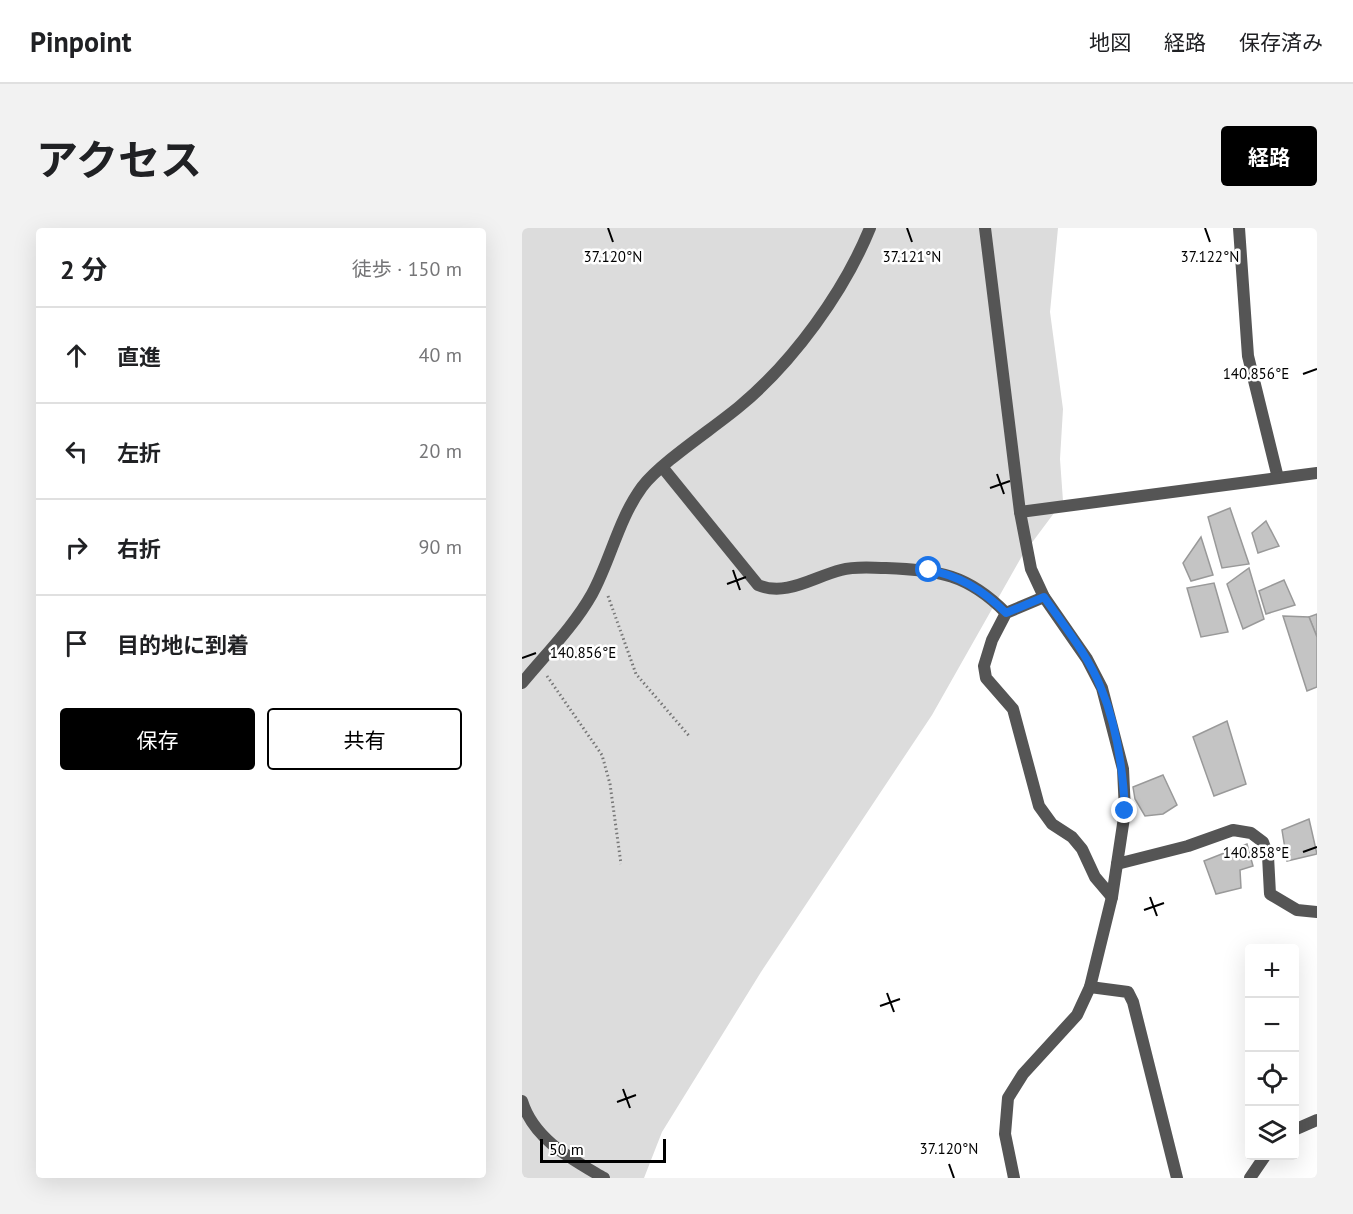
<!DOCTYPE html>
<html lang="ja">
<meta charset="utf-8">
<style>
body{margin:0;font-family:"PT Sans","Noto Sans JP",sans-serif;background:#f2f2f2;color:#202124}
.controls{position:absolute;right:18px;bottom:18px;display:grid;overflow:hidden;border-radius:6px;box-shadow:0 6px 24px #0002}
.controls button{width:54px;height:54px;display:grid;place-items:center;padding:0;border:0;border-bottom:2px solid #e0e0e0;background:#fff;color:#202124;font:30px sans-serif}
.scale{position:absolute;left:18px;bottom:15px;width:126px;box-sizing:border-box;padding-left:6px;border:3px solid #000;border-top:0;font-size:16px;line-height:21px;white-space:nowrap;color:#000;-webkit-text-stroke:4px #fff;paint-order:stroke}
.stop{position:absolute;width:18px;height:18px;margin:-14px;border:4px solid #1a73e8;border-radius:50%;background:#fff}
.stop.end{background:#1a73e8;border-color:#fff;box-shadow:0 2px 6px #0008}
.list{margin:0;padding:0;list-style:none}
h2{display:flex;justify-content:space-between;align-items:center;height:78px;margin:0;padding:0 24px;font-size:26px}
h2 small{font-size:20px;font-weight:400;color:#757577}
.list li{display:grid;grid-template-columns:39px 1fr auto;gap:18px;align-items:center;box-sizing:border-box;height:96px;padding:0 24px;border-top:2px solid #e0e0e0}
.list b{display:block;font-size:22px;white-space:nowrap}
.list em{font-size:20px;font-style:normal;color:#757577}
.actions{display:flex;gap:12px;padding:18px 24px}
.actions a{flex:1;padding:14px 0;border:2px solid #000;border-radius:6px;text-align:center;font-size:21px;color:#000}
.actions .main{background:#000;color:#fff}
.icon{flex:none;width:33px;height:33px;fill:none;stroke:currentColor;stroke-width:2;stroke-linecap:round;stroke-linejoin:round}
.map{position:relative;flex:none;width:795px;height:950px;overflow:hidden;border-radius:6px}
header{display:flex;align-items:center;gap:36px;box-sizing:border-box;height:84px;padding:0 30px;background:#fff;border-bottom:2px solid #e0e0e0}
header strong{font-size:28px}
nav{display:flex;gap:33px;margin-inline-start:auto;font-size:21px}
.intro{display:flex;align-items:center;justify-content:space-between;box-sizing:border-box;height:144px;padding:0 36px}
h1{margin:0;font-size:42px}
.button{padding:15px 27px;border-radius:6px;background:#000;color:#fff;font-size:21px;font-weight:700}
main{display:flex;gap:36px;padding:0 36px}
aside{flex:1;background:#fff;border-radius:6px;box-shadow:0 6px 24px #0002}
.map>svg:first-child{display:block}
.green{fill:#dcdcdc}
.building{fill:#c4c4c4;stroke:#999;stroke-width:1.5}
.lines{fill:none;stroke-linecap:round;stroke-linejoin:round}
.path{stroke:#777;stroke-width:3;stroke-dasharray:1.5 3;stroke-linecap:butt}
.minor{stroke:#555;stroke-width:12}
.route{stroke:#1a73e8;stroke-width:8}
.ticks{fill:none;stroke:#000;stroke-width:2}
.ticks-label{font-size:15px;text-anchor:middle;fill:#000;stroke:#fff;stroke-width:5;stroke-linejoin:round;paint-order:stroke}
</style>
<header>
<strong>Pinpoint</strong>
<nav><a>地図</a><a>経路</a><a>保存済み</a></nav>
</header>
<div class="intro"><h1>アクセス</h1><a class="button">経路</a></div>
<main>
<aside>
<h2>2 分<small>徒歩 · 150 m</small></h2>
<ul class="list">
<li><svg class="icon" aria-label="ahead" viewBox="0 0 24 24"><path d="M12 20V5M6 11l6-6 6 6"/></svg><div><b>直進</b></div><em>40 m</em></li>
<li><svg class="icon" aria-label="left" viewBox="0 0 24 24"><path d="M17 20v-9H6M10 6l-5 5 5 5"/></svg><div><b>左折</b></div><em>20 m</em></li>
<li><svg class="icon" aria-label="right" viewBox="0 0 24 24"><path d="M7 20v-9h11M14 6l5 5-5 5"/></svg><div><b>右折</b></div><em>90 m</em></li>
<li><svg class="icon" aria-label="arrive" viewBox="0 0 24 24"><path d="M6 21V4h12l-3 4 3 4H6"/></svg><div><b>目的地に到着</b></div></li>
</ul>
<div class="actions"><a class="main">保存</a><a>共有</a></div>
</aside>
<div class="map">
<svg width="795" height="950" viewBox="0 0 795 950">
<rect width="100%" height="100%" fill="#fff"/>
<path class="green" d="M0 0H536L528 84 541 181 538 231 541 273 500 328 410 487 239 744 140 904 122 950H0Z"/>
<g class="building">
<path d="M708 280 727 336 700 340 686 289Z"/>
<path d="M744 293 757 318 736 325 730 305Z"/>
<path d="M679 309 691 347 669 353 661 335Z"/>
<path d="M727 340 742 391 721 401 705 356Z"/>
<path d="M762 352 773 377 744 386 737 363Z"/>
<path d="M692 355 706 404 679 409 665 360Z"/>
<path d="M795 386V409L787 389Z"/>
<path d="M761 388 787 389 795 409V459L785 463Z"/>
<path d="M705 493 724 556 692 568 671 509Z"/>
<path d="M641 547 655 577 641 586 623 588 613 571 611 559Z"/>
<path d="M787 591 795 626 765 633 760 602Z"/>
<path d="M725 616 731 638 718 642 719 660 694 666 682 633Z"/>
</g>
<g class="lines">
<g class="path">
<path d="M86 368 114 446 168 509"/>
<path d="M25 448 80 527 88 556 99 636"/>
</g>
<g class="minor">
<path d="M463 0 498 284"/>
<path d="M717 0 726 128 756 250"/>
<path d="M141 240 236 357C264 369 291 349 319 342 334 338 349 340 364 340 416 342 446 346 484 385"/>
<path d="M522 369 484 385 470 412 462 438 464 450 491 481 517 578 530 596 550 609 560 621 573 649 590 669"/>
<path d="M0 455C24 426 52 398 70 366 89 331 96 292 120 259 139 234 192 200 218 178 271 134 322 64 348 0"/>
<path d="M595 636 666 618 711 602 729 605 741 614 746 628 748 666 775 682 795 684"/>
<path d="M568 759 606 764 611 774 655 950"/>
<path d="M0 873C12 912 50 931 82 950"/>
<path d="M772 902 795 892"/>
<path d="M492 950 483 906 486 870 501 846 555 787 568 759 590 669 603 583 601 541 580 460 565 431 522 369 509 341 498 284 795 245"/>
<path d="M728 950 743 928"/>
</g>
</g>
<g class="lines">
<path class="route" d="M407 342C436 347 463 364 484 385L522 369C542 398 566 427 579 460 595 498 601 542 603 583"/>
</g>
<path class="ticks" d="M86 0 91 14M385 0 390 14M683 0 688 14M781 146 795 141M475 246 482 266M468 260 488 253M211 342 218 362M205 356 224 349M0 430 14 425M781 624 795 619M628 669 635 688M622 682 642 675M365 765 372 784M358 778 378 771M101 861 108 880M95 874 114 867M427 936 432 950"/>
<g class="ticks-label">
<text x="91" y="34">37.120°N</text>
<text x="390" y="34">37.121°N</text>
<text x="688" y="34">37.122°N</text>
<text x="734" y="151">140.856°E</text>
<text x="61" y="430">140.856°E</text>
<text x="734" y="630">140.858°E</text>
<text x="427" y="926">37.120°N</text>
</g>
</svg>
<div class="controls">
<button>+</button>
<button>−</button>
<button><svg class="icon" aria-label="locate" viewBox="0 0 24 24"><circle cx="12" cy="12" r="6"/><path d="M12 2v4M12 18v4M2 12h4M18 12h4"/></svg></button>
<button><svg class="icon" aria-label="layers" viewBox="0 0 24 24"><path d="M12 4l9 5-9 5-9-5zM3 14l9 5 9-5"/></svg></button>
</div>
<div class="scale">50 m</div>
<div class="stop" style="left:407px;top:342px"></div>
<div class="stop end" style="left:603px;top:583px"></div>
</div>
</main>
